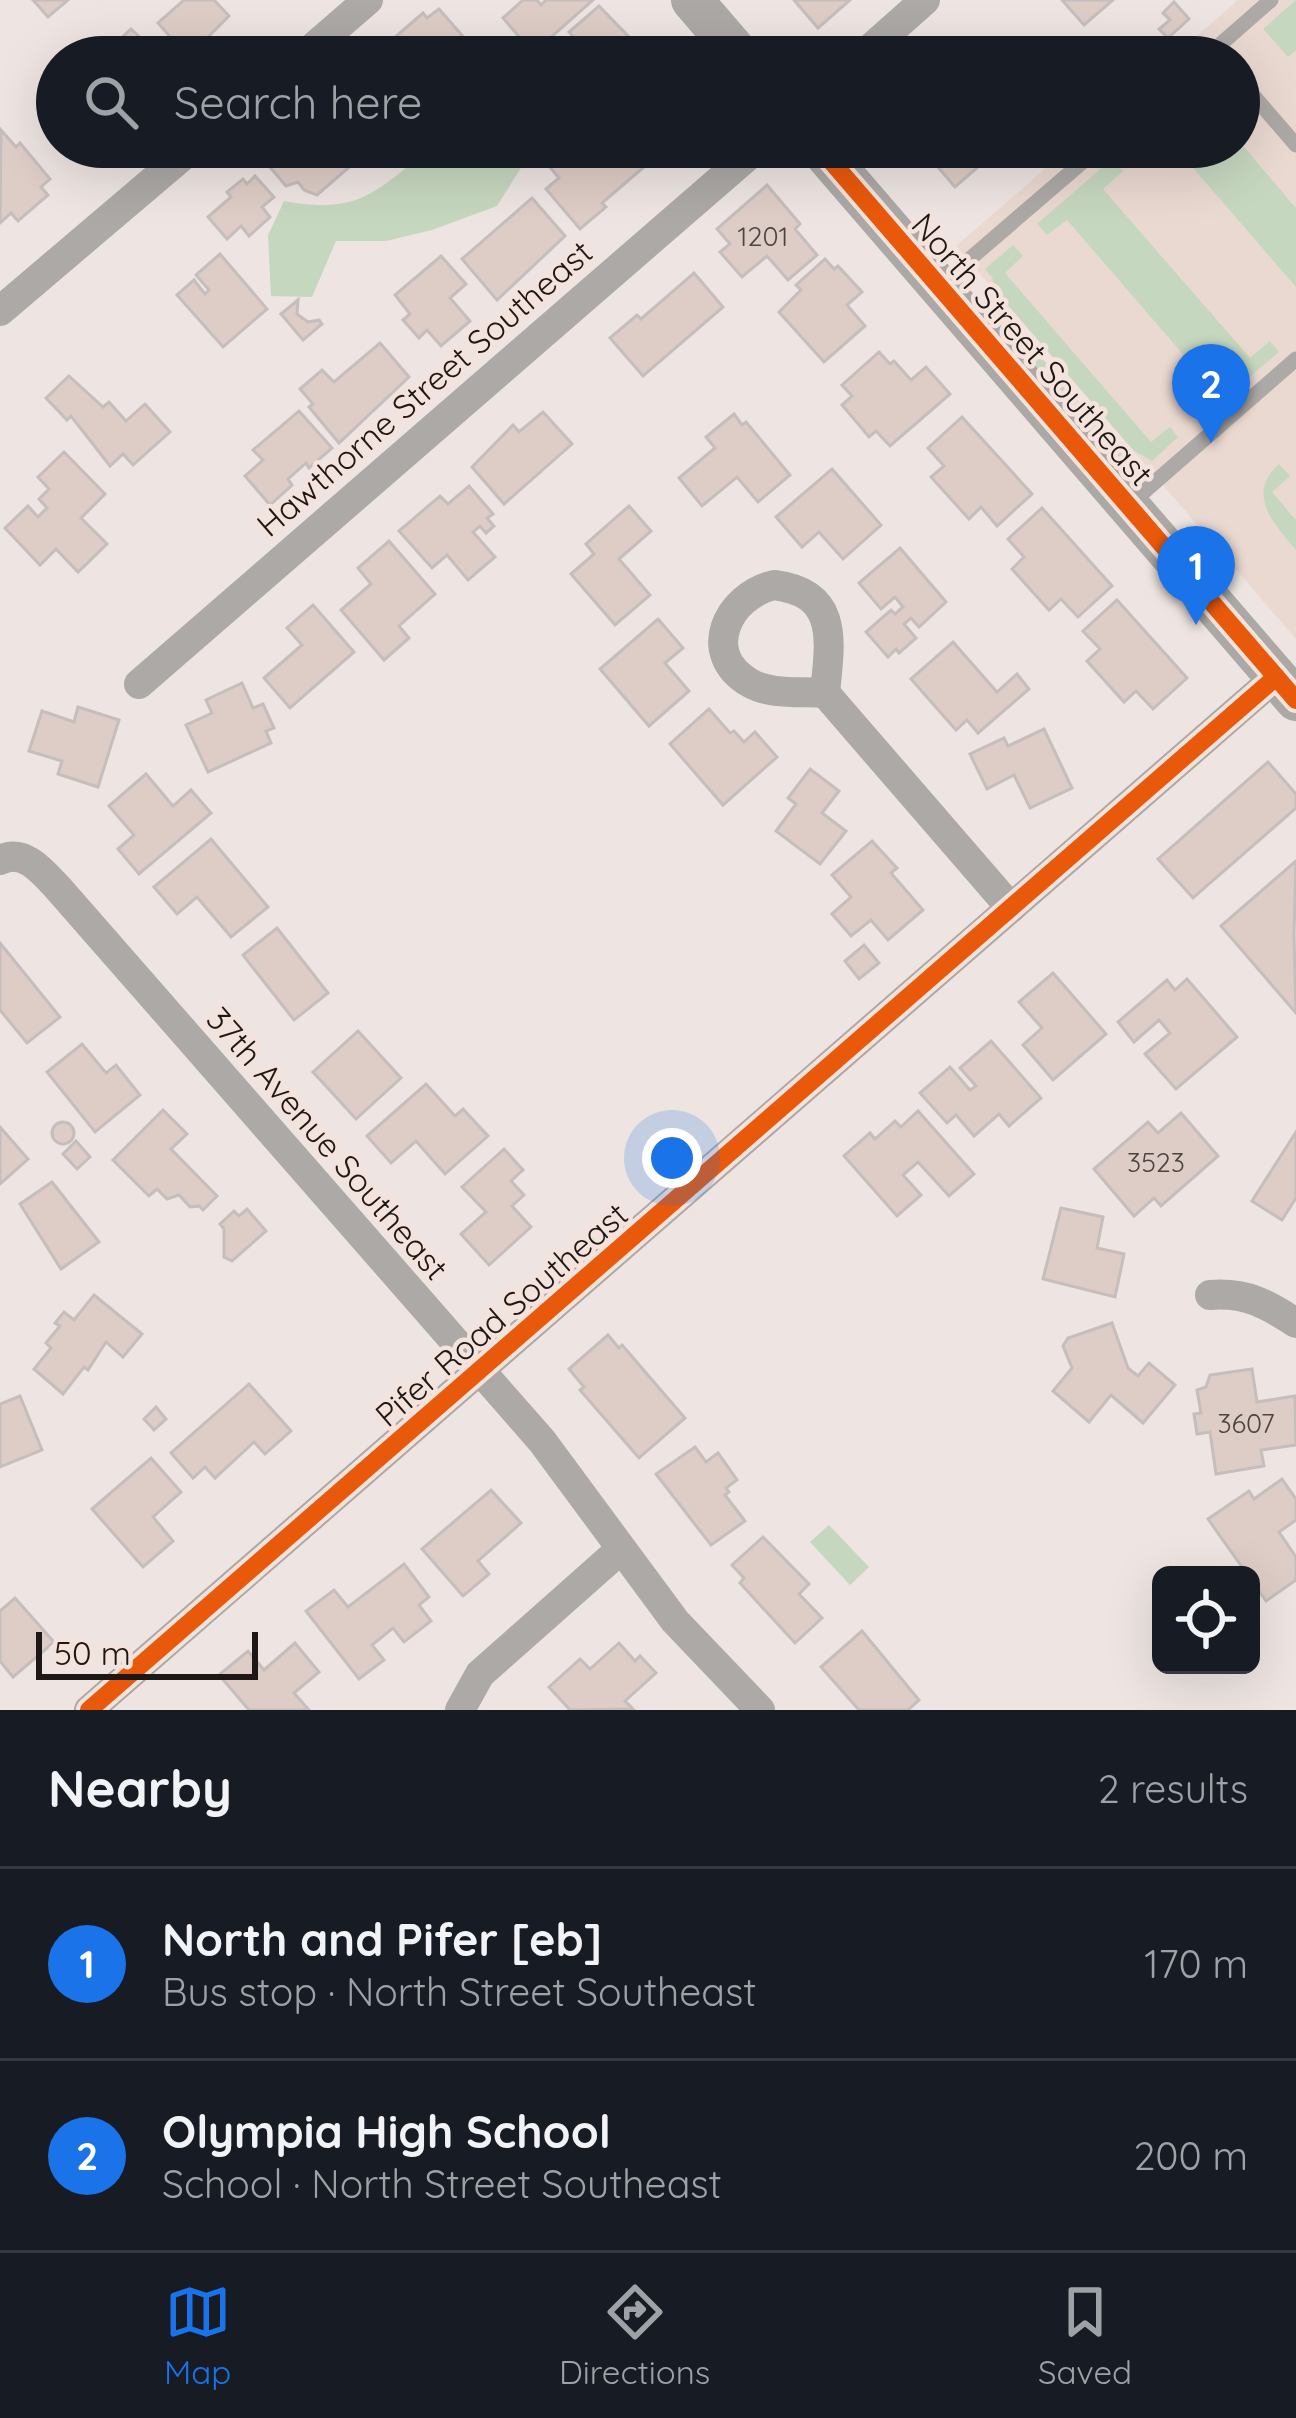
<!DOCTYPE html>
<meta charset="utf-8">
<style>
body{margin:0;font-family:Quicksand,sans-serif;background:#20242c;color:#f1f3f6}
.controls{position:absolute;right:36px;bottom:36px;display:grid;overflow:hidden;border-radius:18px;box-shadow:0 12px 48px #0002}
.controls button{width:108px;height:108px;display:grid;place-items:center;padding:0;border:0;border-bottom:3px solid #363941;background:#171b24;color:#f1f3f6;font:60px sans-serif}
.scale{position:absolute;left:36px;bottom:30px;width:222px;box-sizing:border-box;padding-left:12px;border:6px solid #1d1715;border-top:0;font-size:33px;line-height:42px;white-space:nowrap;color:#1d1715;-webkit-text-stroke:9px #f4e3dc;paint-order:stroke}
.you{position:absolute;left:672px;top:1158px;width:42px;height:42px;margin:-30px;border:9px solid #fff;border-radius:50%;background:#1a73e8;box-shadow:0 0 0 18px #1a73e833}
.badge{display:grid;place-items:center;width:78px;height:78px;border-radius:50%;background:#1a73e8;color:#fff;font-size:39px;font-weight:700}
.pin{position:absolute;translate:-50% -99px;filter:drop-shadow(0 3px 6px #0008)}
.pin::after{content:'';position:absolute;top:63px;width:42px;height:36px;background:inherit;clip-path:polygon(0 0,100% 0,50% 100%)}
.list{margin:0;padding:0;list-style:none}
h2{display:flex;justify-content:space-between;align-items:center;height:156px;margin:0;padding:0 48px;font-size:51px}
h2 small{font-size:39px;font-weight:400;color:#9ea1a6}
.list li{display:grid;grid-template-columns:78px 1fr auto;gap:36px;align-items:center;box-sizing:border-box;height:192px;padding:0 48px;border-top:3px solid #363941}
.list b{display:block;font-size:45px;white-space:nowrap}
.list p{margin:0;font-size:39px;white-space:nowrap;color:#9ea1a6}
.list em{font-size:39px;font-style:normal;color:#9ea1a6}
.icon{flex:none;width:66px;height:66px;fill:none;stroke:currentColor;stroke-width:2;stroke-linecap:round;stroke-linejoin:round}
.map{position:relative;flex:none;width:1296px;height:1710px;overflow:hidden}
.search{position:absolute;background:#171b24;box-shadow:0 12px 48px #0002;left:36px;right:36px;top:36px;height:132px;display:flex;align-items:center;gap:30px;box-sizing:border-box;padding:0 42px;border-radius:66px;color:#9ea1a6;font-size:45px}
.sheet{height:540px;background:#171b24}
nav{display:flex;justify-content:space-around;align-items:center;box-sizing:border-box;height:168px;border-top:3px solid #363941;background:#171b24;font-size:33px;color:#9ea1a6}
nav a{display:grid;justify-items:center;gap:6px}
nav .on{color:#1a73e8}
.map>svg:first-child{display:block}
.built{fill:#ead9d1}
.green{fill:#c6d7bf}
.building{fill:#decdc6;stroke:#c5bebc;stroke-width:3}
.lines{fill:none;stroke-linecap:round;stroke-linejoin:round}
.lane{stroke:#aca9a6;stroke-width:15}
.street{stroke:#aca9a6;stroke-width:30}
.secondary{stroke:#aca8a6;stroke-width:42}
.cycleway-casing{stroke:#f4e3dc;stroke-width:26}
.cycleway{stroke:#e8590c;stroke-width:18}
.labels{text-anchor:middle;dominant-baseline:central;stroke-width:9;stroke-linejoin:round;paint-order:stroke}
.number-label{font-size:27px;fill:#4d4441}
.street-label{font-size:33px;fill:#1d1715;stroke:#f4e3dc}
</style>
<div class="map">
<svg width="1296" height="1710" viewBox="0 0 1296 1710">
<rect width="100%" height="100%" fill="#eee5e2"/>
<path class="built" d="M1238 0H1296V639L956 246 1070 147H1239V57H1173Z"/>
<g class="green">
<path d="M1296 0V50L1288 57 1263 29Z"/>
<path d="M1239 141 1296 208V287L1175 147H1239Z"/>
<path d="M431 147H513L524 163 497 206 432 230 386 241H336L312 297 271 296 268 235 284 201C359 215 376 192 431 147Z"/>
<path d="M1112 159 1123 171 1103 189 1250 358 1270 341 1279 352 1203 417 1194 407 1213 389 1067 220 1047 235 1037 224Z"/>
<path d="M1013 245 1023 256 1005 273 1151 442 1170 427 1178 437 1152 461 1133 450 995 290 992 277 985 269Z"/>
<path d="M988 296 1128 457 1143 466 1133 469 1120 463 981 303Z"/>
<path d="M1279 464 1290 476 1272 492 1296 520V550C1274 524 1245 494 1279 464Z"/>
<path d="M829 1525 869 1567 850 1585 810 1542Z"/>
</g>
<g class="building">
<path d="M33 0H68L48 17Z"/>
<path d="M184 0H214L229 16 188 57 158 23Z"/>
<path d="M523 0H537L541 5 546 0H593L533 53 503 18Z"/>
<path d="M794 0H850L818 28Z"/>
<path d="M1062 0H1113L1084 25Z"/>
<path d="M1174 2 1189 19 1168 38 1159 29 1170 20 1163 13Z"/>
<path d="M599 6 635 43 623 57H590L569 32Z"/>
<path d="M439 9 481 57H389L400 47 393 39 423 13 427 18Z"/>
<path d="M131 29 144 41 159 57H124L128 54 117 42Z"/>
<path d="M1 130 16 147 20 143 50 179 41 187 48 195 18 221 11 213 0 223Z"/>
<path d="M277 147H342L355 162 317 195 304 190 298 182 286 186 263 159Z"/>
<path d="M571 147H577L585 156 595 147H629L645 166 602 203 606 207 580 229 546 189 559 178 549 166Z"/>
<path d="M929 147H1001L955 187 924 151Z"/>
<path d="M255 176 274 197 262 207 270 217 249 236 241 226 227 239 208 217 231 197 227 192 243 179 247 184Z"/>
<path d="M767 185 800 224 795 229 817 255 788 280 767 256 742 277 720 252 730 244 717 229Z"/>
<path d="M532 198 565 236 497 300 462 259Z"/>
<path d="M220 254 267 309 223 347 177 295 194 280 205 294 209 290 196 275Z"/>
<path d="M441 256 466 284 450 298 470 321 441 346 427 330 419 338 403 320 410 314 395 295Z"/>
<path d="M825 259 834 269 838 266 862 292 847 305 865 326 824 362 779 312 801 290 796 285Z"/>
<path d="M694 273 723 307 643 376 610 338 637 315 641 319Z"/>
<path d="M298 300 297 314 308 322 319 320 322 324 303 340 281 314Z"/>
<path d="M380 343 409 377 339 443 309 407 313 404 300 389 322 370 334 382Z"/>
<path d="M879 352 890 364 894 361 911 380 926 367 950 394 890 446 876 431 869 437 842 405 852 396 842 385Z"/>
<path d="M69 376 103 407 109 402 126 421 145 404 170 432 133 465 123 454 110 466 71 416 67 420 46 398Z"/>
<path d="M299 411 332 448 309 468 306 463 288 479 292 485 270 505 245 476 263 460 253 450Z"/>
<path d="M543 412 572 444 504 504 472 467 513 425 519 432Z"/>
<path d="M734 414 742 425 746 422 790 475 758 502 737 477 702 506 679 478 715 448 706 437Z"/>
<path d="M962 417 1032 494 997 526 981 507 969 519 931 477 944 466 928 448Z"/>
<path d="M64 452 105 494 81 518 107 544 78 572 56 549 40 565 5 528 28 506 38 517 47 508 39 499 49 489 38 477Z"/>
<path d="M832 469 881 525 843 559 819 532 802 547 776 517Z"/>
<path d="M469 486 493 514 487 518 494 526 486 533 480 526 473 532 495 557 468 580 447 555 432 568 399 531 440 496 448 504Z"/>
<path d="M629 506 651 531 619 559 650 595 615 625 571 574 594 554 586 544Z"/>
<path d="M1042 508 1112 586 1078 617 1061 599 1049 610 1012 569 1024 557 1008 539Z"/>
<path d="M389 541 435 594 399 626 409 638 384 660 341 610 371 584 358 568Z"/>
<path d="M900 548 946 602 919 627 911 618 904 624 916 638 899 653 896 649 888 657 866 632 891 610 895 614 903 607 895 597 881 609 859 583Z"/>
<path d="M1117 600 1187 678 1153 709 1136 691 1124 702 1087 661 1100 649 1083 631Z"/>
<path d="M313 605 354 652 290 708 264 678 302 645 287 628Z"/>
<path d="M658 619 683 648 665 663 689 691 649 726 600 669Z"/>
<path d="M953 642 997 692 1017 674 1029 689 978 733 967 720 956 730 911 679Z"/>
<path d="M242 683 253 708 263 704 274 728 266 731 271 743 208 772 186 725 212 713 206 700Z"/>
<path d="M78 707 119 720 98 787 58 774 62 761 29 751 42 711 74 722Z"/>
<path d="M709 709 730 733 734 731 744 742 755 732 777 757 723 805 670 744Z"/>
<path d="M1044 729 1072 788 1030 808 1014 775 987 789 970 754 1004 738 1008 746Z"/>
<path d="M1268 762 1296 794V808L1193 898 1158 859Z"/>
<path d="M810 769 839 791 822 813 846 831 820 864 776 831 796 804 788 798Z"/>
<path d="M146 774 173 806 191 790 211 813 139 874 118 849 134 835 109 806Z"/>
<path d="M211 839 268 907 231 937 197 897 177 914 154 887Z"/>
<path d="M872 841 897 868 891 873 923 910 888 940 871 920 851 936 832 914 851 897 832 875Z"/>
<path d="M1296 861 1294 934 1296 1013 1221 926Z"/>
<path d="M277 928 328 993 294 1020 243 955Z"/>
<path d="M0 943 60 1017 27 1043 0 1010Z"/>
<path d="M864 945 879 963 859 979 845 961Z"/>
<path d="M1053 973 1106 1034 1053 1080 1023 1045 1042 1028 1019 1002Z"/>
<path d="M1187 979 1237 1037 1176 1089 1145 1054 1170 1033 1159 1020 1134 1042 1118 1022 1167 980 1175 990Z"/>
<path d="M358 1031 401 1078 356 1119 313 1072Z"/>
<path d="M991 1041 1041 1098 1009 1126 999 1114 974 1136 956 1115 947 1123 920 1093 950 1067 970 1090 976 1086 960 1068Z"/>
<path d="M82 1044 106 1073 116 1065 140 1095 95 1132 47 1072Z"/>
<path d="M426 1084 455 1116 463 1109 488 1136 445 1174 416 1141 391 1163 367 1136Z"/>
<path d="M163 1110 187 1134 171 1149 217 1196 203 1210 199 1206 190 1207 179 1195 167 1199 157 1189 149 1196 113 1160Z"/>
<path d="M918 1111 974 1174 949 1196 918 1162 903 1175 921 1195 897 1216 844 1156 870 1133 875 1139 895 1121 901 1127Z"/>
<path d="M1181 1113 1218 1156 1161 1206 1154 1198 1134 1216 1094 1169 1148 1122 1158 1133Z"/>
<circle cx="63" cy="1133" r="11"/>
<path d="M0 1127 28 1159 0 1184Z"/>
<path d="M1296 1132V1198L1282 1220 1252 1201Z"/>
<path d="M76 1141 90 1157 77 1169 63 1154Z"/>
<path d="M504 1149 523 1170 511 1181 524 1195 512 1206 531 1227 489 1265 461 1234 486 1212 462 1187Z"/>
<path d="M52 1182 99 1242 61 1269 20 1204Z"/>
<path d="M1061 1208 1103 1217 1097 1248 1124 1254 1115 1297 1043 1279Z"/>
<path d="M247 1209 266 1231 232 1261 224 1257V1229L220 1224 234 1211 239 1216Z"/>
<path d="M94 1295 142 1334 123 1357 106 1342 88 1370 84 1367 63 1394 34 1369 51 1348 46 1343 60 1326 55 1323 64 1312 74 1320Z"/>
<path d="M1112 1323 1128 1368 1138 1376 1149 1363 1175 1385 1143 1423 1111 1395 1089 1422 1053 1391 1072 1368 1063 1346 1068 1338Z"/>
<path d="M608 1335 619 1348 622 1345 685 1418 639 1458 580 1390 584 1387 569 1369Z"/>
<path d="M1252 1369 1257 1402 1295 1396 1296 1445 1261 1450 1264 1466 1216 1474 1210 1432 1197 1434 1194 1414 1201 1413 1197 1390 1206 1387 1210 1375Z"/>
<path d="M249 1384 291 1431 265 1454 254 1442 215 1478 205 1467 193 1478 171 1453Z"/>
<path d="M20 1396 42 1450 0 1467V1404Z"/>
<path d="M156 1407 166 1419 154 1430 144 1419Z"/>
<path d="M695 1447 706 1462 718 1453 737 1480 726 1488 729 1492 725 1495 745 1521 711 1545 656 1474Z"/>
<path d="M151 1458 181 1492 153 1517 173 1541 143 1567 92 1509Z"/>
<path d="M1282 1479 1296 1499V1520L1279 1532 1296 1557V1580L1266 1601 1208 1519 1249 1491 1254 1499Z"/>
<path d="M491 1490 521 1523 478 1561 489 1574 463 1596 422 1549Z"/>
<path d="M763 1537 809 1584 799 1594 822 1618 795 1643 740 1583 744 1578 732 1565Z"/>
<path d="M404 1564 429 1597 419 1605 431 1621 404 1642 393 1628 372 1645 384 1660 359 1679 306 1611 334 1590 348 1607Z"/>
<path d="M15 1598 54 1642 13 1677 0 1661V1611Z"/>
<path d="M862 1631 919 1700 908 1710H859L821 1667Z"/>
<path d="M295 1643 319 1672 294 1693 309 1710H249L219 1675 248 1651 264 1670Z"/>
<path d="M619 1643 635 1661 640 1656 656 1673 625 1701 633 1709 570 1710 549 1687 580 1659 590 1669Z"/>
</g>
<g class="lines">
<g class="lane">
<path d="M1206 57 1271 0"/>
<path d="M1239 79 1296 145"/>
<path d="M943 282 1100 147"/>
<path d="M1131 503 1296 359"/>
</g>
<g class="street">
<path d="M302 57 368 0"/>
<path d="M861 57 925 0"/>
<path d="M0 311 193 147"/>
<path d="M774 585C840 593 830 642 825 693 801 691 770 695 750 683 700 654 727 596 774 585Z"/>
<path d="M139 684 758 147"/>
<path d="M825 693 1011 908"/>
<path d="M0 860C24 848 42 871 58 888L542 1441 675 1621 760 1710"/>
<path d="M1210 1295C1246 1292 1267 1304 1296 1323"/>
<path d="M89 1710 1276 677"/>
<path d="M460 1710 480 1674 620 1550"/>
</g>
<g class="secondary">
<path d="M692 0 741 57"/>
<path d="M819 147 1296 700"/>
</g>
<g class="cycleway-casing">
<g id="cycleway">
<path d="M819 147 1296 700"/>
<path d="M89 1710 1276 677"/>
</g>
</g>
<use href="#cycleway" class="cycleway"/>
</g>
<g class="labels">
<g class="number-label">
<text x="763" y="236">1201</text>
<text x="1156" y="1162">3523</text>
<text x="1246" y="1423">3607</text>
</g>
<g class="street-label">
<text transform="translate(1033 349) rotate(49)">North Street Southeast</text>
<text transform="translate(424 388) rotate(-41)">Hawthorne Street Southeast</text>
<text transform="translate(328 1143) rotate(49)">37th Avenue Southeast</text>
<text transform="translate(501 1314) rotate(-41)">Pifer Road Southeast</text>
</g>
</g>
</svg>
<div class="controls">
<button><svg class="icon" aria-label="locate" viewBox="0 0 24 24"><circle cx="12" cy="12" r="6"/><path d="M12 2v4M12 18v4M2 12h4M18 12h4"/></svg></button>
</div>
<div class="scale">50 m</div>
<div class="you"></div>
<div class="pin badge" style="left:1196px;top:625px">1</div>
<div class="pin badge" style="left:1211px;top:443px">2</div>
<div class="search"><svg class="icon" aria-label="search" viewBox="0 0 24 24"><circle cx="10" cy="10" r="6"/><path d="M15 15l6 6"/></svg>Search here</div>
</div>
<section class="sheet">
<h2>Nearby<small>2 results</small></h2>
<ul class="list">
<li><span class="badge">1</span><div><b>North and Pifer [eb]</b><p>Bus stop · North Street Southeast</p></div><em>170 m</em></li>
<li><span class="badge">2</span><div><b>Olympia High School</b><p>School · North Street Southeast</p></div><em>200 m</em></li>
</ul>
</section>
<nav>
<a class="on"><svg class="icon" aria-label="map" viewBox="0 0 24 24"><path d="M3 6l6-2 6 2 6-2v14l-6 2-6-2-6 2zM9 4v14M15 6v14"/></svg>Map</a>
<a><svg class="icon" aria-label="directions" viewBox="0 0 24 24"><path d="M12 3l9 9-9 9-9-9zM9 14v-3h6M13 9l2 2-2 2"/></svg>Directions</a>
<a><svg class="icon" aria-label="saved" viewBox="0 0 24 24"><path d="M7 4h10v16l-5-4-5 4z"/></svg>Saved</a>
</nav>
